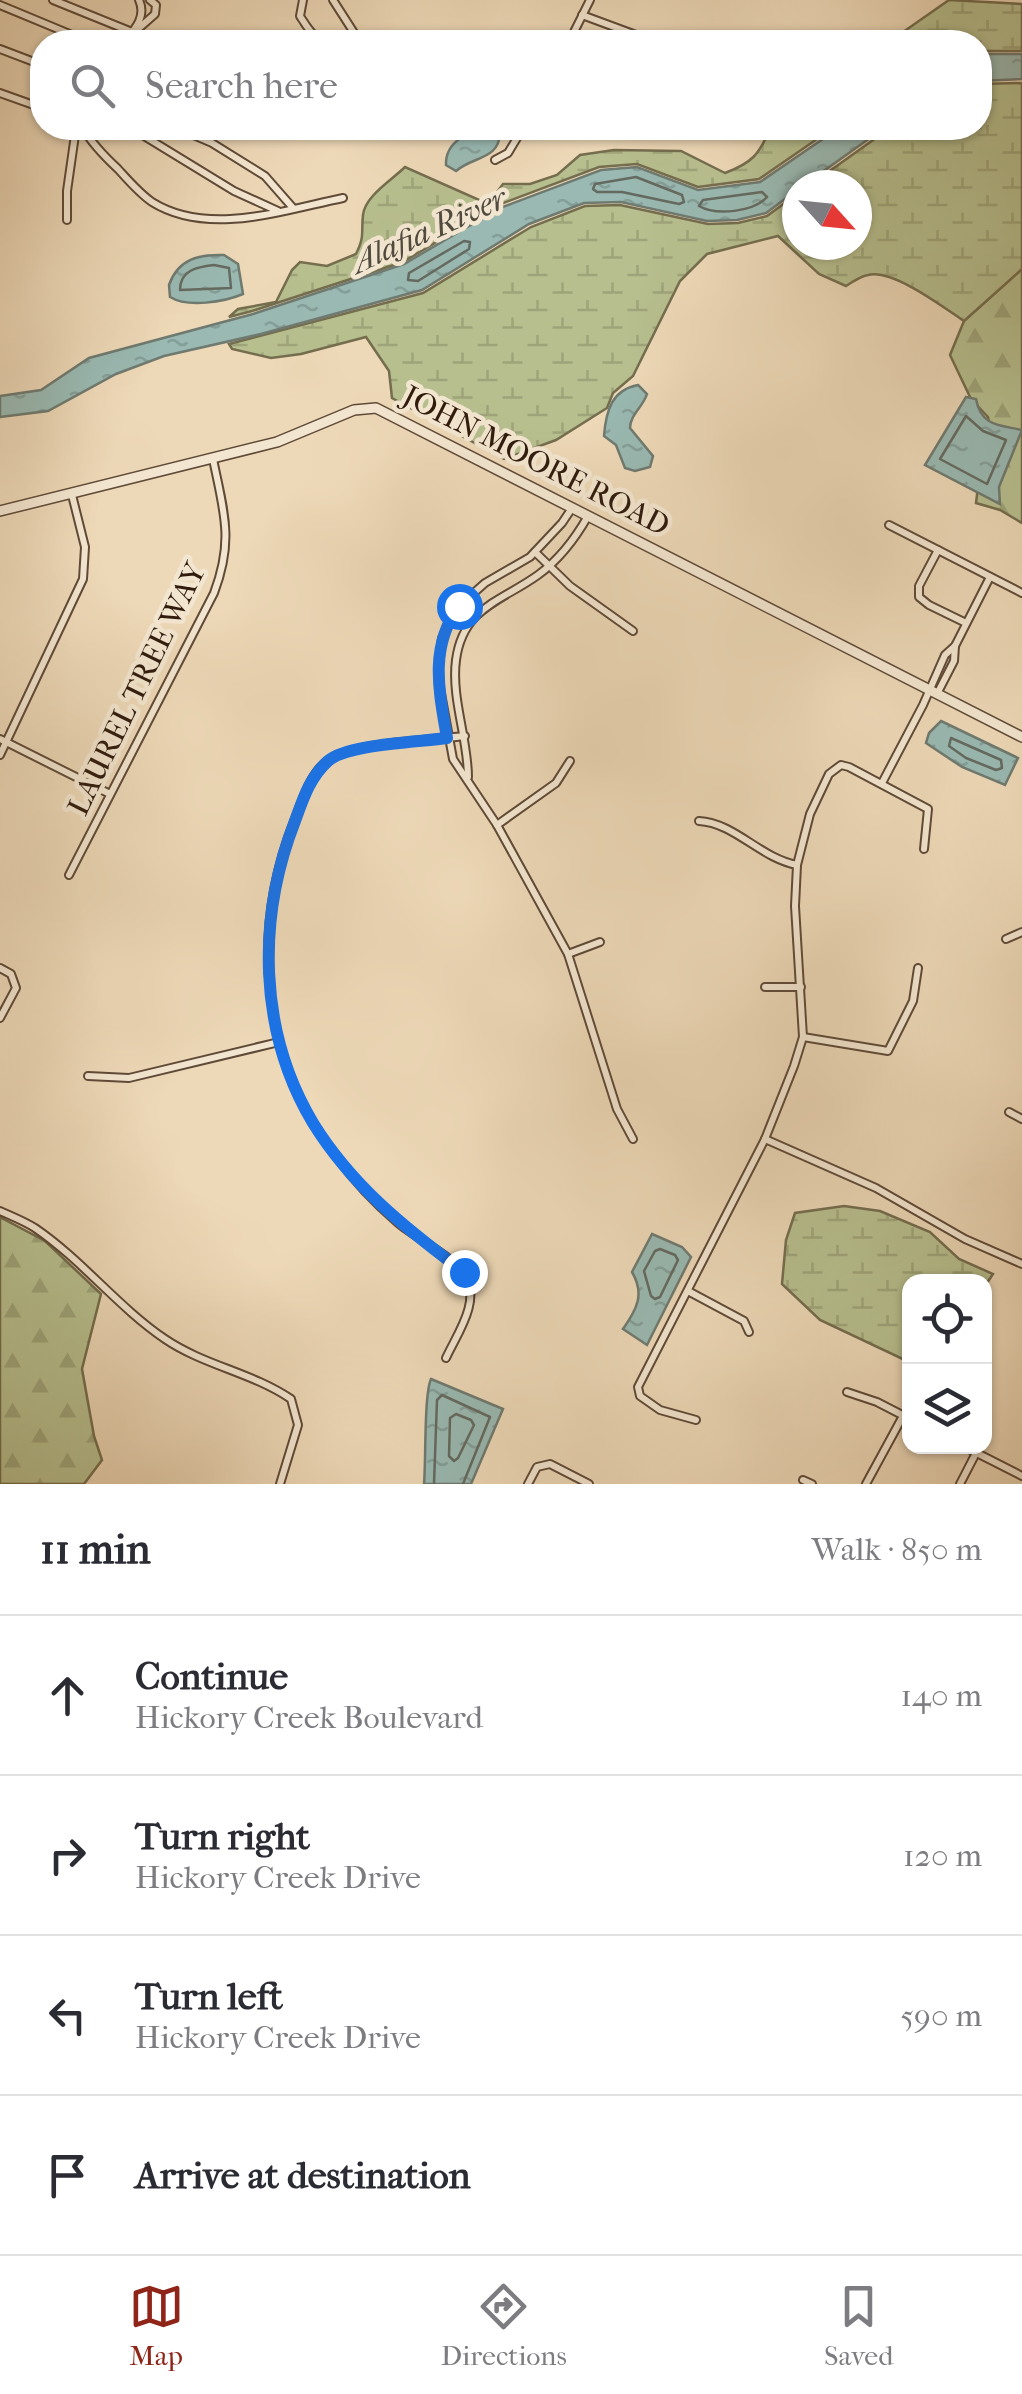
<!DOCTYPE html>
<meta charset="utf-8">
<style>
body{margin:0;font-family:"IM FELL French Canon",serif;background:#f7f7f7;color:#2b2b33}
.controls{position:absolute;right:30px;bottom:30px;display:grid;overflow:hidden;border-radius:20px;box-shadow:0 2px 8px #0004}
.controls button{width:90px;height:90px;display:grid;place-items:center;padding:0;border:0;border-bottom:2px solid #e1e1e2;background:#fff;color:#2b2b33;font:50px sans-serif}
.compass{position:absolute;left:782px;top:170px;width:90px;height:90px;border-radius:50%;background:#fff;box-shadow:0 2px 8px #0004;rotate:117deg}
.stop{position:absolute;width:30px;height:30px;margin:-22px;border:8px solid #1a73e8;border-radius:50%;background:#fff}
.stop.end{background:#1a73e8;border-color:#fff;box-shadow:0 2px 10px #0008}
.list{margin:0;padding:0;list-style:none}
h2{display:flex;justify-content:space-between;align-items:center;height:130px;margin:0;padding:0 40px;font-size:42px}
h2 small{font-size:32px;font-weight:400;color:#7c7c81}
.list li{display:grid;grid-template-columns:65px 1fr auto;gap:30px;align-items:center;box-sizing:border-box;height:160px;padding:0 40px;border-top:2px solid #e1e1e2}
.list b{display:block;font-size:38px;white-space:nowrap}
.list p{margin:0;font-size:32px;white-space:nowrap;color:#7c7c81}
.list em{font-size:32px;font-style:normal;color:#7c7c81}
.icon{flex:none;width:55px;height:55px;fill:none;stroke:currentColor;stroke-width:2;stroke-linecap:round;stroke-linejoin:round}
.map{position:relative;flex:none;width:1022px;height:1484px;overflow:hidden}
.search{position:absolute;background:#fff;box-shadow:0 2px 8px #0004;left:30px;right:30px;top:30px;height:110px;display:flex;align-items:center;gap:25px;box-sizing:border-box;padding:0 35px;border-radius:40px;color:#7c7c81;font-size:38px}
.sheet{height:770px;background:#fff}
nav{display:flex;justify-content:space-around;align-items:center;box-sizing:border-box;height:140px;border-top:2px solid #e1e1e2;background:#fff;font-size:28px;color:#7c7c81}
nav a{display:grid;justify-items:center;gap:5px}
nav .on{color:#8f2418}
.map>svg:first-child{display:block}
.forest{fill:url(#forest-firs);stroke:#746d4e;stroke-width:2.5}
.wetland{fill:url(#wetland-marsh);stroke:#746d4e;stroke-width:2.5}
.water{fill:url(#water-ripples);stroke:#6f7a70;stroke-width:2.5}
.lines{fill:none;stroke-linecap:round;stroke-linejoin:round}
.shore{stroke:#646a60;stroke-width:2.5}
.minor-casing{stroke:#5f4a38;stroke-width:10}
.tertiary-casing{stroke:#5f4a38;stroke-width:12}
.minor{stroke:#f3e6d0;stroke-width:6}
.tertiary{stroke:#f3e6d0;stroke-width:9}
.route{stroke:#1a73e8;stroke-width:12}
.labels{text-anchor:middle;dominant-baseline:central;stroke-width:9;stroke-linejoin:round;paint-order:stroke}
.street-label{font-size:30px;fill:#301b0d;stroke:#f3e6d0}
.water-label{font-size:32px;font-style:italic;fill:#504a3f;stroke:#f3e6d0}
</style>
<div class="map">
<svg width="1022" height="1484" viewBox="0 0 1022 1484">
<defs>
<pattern id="forest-firs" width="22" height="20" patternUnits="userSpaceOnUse" patternTransform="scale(2.5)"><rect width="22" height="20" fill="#b7bf8f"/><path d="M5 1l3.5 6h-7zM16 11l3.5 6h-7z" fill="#9ea47a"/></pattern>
<pattern id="wetland-marsh" width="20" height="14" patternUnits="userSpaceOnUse" patternTransform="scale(2.5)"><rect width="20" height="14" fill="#b7bf8f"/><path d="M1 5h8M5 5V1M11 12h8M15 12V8" fill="none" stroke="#9ea47a"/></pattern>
<pattern id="water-ripples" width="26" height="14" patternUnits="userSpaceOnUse" patternTransform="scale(2.5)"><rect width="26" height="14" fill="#99b9b2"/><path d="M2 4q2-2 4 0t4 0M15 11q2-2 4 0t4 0" fill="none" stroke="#849e98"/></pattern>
</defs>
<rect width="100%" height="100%" fill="#edd8b7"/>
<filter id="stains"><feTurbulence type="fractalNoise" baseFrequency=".002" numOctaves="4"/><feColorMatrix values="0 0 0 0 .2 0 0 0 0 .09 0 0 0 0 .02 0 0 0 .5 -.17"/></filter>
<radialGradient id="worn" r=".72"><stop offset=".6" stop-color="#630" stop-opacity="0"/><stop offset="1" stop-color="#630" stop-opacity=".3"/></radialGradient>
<g class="forest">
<path d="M1022 269V523L1000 510 976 503 981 462 992 436 988 417 971 399 950 355 964 321Z"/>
<path d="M0 1217 45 1241 101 1294 82 1369 94 1436 102 1460 84 1484H0Z"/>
</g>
<g class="wetland">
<path d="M949 0 1022 4V51H980V42H897L903 32Z"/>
<path d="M1022 83V269L964 321C943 307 893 269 868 275 861 276 852 282 846 286L819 274 778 236 707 254 680 281 633 376 613 393 607 408 556 440 504 459 392 398 389 371 366 337 301 354 271 358 232 349 229 344 423 293 531 227 585 206 620 205 708 224 738 223 767 216 797 194V245H857V185H810L890 128H980V84Z"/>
<path d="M770 128H833L759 179 698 187 637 164 599 167 498 205 403 262 252 311 229 317 238 309 276 302 292 270 300 262 327 266 356 254C365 236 361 233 363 215 365 196 392 180 405 167L488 204 503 184H530L557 175 580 155 614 150 681 151 725 173C752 163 760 154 770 128Z"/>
<path d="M844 1206 880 1211 930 1232 959 1259 993 1274 985 1286 984 1282H910L909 1362 820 1320 782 1284 786 1240 795 1213Z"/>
</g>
<g class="water">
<path d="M980 54H1022V79L980 81Z"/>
<path d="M492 128 500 133C499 160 473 156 456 171L446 165C445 141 470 130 492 128Z"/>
<path d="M839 128H884L804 185H797V190L766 213 737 220 707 221 621 202 584 203 529 224 422 290 261 334 164 356 116 374 48 411 0 417V396L41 390 89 358 253 314 404 264 500 208 601 170 637 167 698 190 760 182Z"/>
<path d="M224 255 238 264 243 294C224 302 188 308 170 297L169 285C178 259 199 254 224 255Z"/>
<path d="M638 385 647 394C643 407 630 415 630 428L653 456 650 467 635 471 625 468 616 445 604 436C606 410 612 390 638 385Z"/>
<path d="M966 397 976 399C981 426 999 425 1022 430L999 487 1000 504 925 465Z"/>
<path d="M941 721 1018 758 1005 785 962 767 926 743 929 733Z"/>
<path d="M652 1234 682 1247 691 1257 647 1345 623 1329C637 1309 645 1294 632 1272Z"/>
<path d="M431 1379 503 1409 471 1484H424C426 1462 424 1394 431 1379Z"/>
</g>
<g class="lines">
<g class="shore">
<path d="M636 177 682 195 684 202 679 204 622 192H597L593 189 595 184Z"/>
<path d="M762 192 767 197C754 212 716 216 699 206L703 200Z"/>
<path d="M464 241 470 242 469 249 418 281 408 280 409 273Z"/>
<path d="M214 265 229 268 231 288 180 290C180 270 197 267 214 265Z"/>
<path d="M966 416 983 431 1006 440 987 484 940 459Z"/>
<path d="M951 738 1001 760 1002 768 996 770 966 758 949 746Z"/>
<path d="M660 1249 675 1255 678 1260 660 1297 655 1299 651 1296 644 1271 655 1251Z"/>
<path d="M456 1414 471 1420 474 1425 458 1458 454 1461 449 1456 450 1418Z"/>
<path d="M434 1484 437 1400 442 1395 490 1417 463 1484"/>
</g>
<g class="minor-casing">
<g id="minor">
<path d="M53 0 132 32"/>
<path d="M303 0 300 16C309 30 315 42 333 42"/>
<path d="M333 0 358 39 363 42"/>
<path d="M0 5 89 42"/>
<path d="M582 15 655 42"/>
<path d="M138 29 155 14 156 5 150 0"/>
<path d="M124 42C134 30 147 17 139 0"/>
<path d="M340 42 358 39"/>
<path d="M569 42 590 0"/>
<path d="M0 49 42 65"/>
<path d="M0 93 42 108"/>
<path d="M83 128C92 144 104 156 118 169 128 180 139 193 152 202 208 237 284 210 343 198"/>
<path d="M131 128 234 191 278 211"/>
<path d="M177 128 212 143 265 176 293 208"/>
<path d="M236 128 249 134"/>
<path d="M495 160 508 153 523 128"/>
<path d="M67 220V191L76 128"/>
<path d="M572 508 562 523 530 557 485 583 459 606 442 638 438 677 453 759 497 825 568 954 617 1109 633 1139"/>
<path d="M889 525 1022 593"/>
<path d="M938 550 919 586V597L929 605 966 623"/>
<path d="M535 552 570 586 633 631"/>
<path d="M937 694 954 661 955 646"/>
<path d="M0 739 110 794"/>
<path d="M0 755 83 579 85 547 72 495"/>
<path d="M468 777C468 739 451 698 456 660 463 607 502 601 538 575 560 559 575 539 588 516"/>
<path d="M882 783 923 705 945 655 955 646 990 577"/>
<path d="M699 821C735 823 760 858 797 865"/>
<path d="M497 825 556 783 570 761"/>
<path d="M69 875 214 593C234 540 224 513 213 459"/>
<path d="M1006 939 1022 932"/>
<path d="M568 954 600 942"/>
<path d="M0 968 11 974 16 988 0 1018"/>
<path d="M765 987H801"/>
<path d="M803 1037 888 1051 913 1001 918 968"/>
<path d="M88 1076 129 1078 279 1042"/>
<path d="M1009 1112 1022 1119"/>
<path d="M765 1139 876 1188 965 1239 1022 1264"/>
<path d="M0 1211C11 1216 24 1221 35 1228 82 1260 118 1307 165 1339 205 1366 251 1372 291 1399L298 1425 280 1484"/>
<path d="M688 1291 744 1321 749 1332"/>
<path d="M446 1358C458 1332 481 1302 465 1273 457 1261 412 1235 398 1223 375 1203 354 1181 336 1156 262 1061 250 935 293 824 302 803 309 772 330 759 354 742 433 740 465 736"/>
<path d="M847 1392 877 1402 910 1419"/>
<path d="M696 1420 660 1410 640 1396 638 1387 765 1139 794 1066 803 1037 795 906 797 865 810 814 829 774 841 765 849 767 928 809 924 849"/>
<path d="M963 1446 1022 1476"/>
<path d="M803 1480 812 1484"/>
<path d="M528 1484 537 1467 550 1464 589 1484"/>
<path d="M866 1484 903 1416"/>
<path d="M960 1484 976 1453"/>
</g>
</g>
<g class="tertiary-casing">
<path id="tertiary" d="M0 511 277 442 354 410 376 408 1022 737"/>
</g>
<use href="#minor" class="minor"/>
<use href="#tertiary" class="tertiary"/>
</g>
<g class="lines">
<path class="route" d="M459 606C429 647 439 691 447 738 419 742 347 744 328 761 310 777 303 799 295 821 257 918 258 1031 313 1123 352 1186 405 1228 464 1272"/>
</g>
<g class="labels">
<g class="street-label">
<text transform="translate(536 461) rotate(27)">JOHN MOORE ROAD</text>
<text transform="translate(137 689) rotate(-64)">LAUREL TREE WAY</text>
</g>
<g class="water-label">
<text transform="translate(429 230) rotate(-24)">Alafia River</text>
</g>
</g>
<rect width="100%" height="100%" filter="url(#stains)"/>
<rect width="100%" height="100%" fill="url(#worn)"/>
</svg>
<div class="controls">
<button><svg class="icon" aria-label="locate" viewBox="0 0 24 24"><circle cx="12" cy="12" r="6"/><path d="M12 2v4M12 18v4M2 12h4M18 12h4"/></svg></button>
<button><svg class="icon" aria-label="layers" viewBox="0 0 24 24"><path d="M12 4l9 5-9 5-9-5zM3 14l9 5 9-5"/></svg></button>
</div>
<svg class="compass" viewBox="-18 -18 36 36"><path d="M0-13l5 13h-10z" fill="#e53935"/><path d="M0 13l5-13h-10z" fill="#7c7c81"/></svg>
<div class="stop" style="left:459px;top:606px"></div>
<div class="stop end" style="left:464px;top:1272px"></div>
<div class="search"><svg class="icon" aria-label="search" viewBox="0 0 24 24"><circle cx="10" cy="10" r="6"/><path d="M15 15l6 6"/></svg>Search here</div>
</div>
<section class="sheet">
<h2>11 min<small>Walk · 850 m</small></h2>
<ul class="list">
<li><svg class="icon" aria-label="ahead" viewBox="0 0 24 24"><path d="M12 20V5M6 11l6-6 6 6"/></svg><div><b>Continue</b><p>Hickory Creek Boulevard</p></div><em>140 m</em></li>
<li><svg class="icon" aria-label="right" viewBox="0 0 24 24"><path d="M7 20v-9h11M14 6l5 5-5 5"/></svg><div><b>Turn right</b><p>Hickory Creek Drive</p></div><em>120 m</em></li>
<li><svg class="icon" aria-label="left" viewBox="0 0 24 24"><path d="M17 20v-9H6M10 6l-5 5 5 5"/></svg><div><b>Turn left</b><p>Hickory Creek Drive</p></div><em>590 m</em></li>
<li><svg class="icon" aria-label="arrive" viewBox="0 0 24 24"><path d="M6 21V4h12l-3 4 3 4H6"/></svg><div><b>Arrive at destination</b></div></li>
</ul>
</section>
<nav>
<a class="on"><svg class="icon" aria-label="map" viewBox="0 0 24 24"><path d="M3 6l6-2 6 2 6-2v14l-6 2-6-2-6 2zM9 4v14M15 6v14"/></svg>Map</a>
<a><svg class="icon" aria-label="directions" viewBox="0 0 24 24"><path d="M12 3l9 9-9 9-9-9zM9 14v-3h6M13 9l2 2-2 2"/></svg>Directions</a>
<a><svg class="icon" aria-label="saved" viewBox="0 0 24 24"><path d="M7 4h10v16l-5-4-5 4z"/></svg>Saved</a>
</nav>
